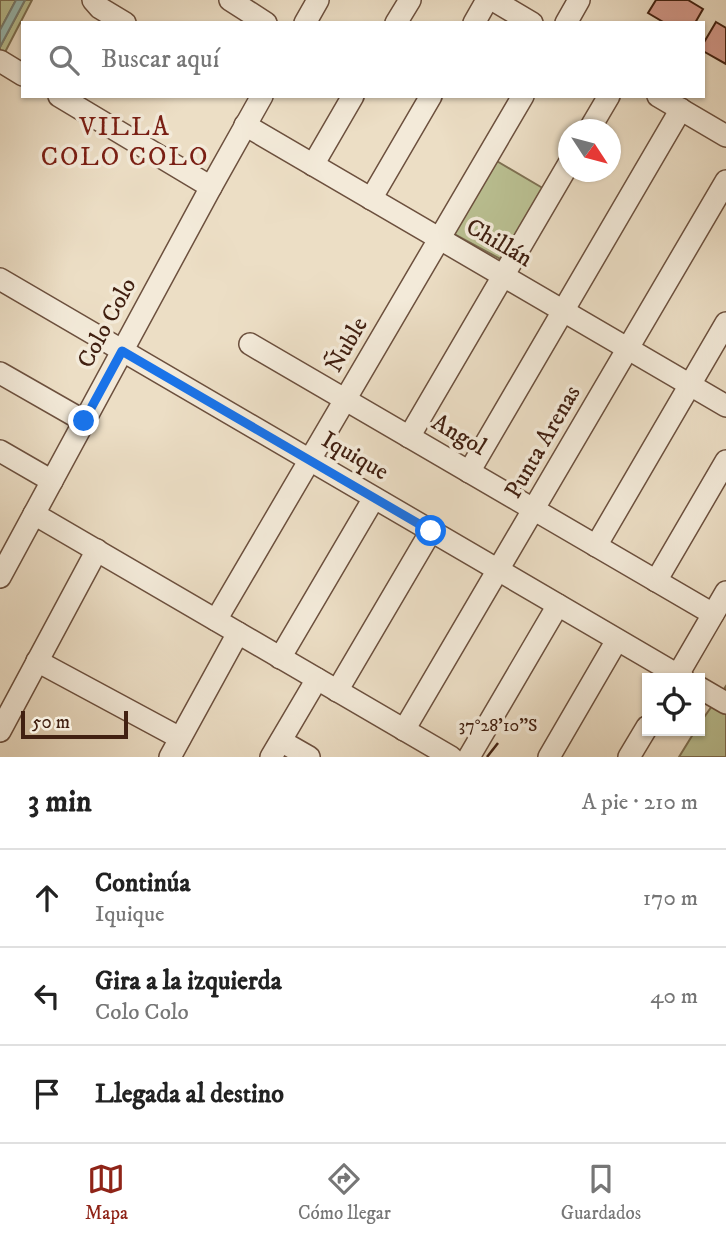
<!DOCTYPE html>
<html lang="es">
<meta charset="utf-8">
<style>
body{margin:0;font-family:"IM FELL DW Pica",serif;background:#f2f2f2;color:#222}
.controls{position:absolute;right:21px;bottom:21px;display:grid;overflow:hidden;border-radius:0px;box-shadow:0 2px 5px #0004}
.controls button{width:63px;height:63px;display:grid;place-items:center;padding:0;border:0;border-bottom:2px solid #e0e0e0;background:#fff;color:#222;font:35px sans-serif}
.compass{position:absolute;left:558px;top:119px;width:63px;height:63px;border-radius:50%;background:#fff;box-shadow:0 2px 5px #0004;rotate:126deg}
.scale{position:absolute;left:21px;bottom:18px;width:107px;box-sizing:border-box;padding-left:7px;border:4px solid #412011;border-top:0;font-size:19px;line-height:24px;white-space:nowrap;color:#412011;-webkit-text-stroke:5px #f3ead9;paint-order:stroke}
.stop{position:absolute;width:21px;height:21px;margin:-16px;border:5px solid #1a73e8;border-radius:50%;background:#fff}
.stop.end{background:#1a73e8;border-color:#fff;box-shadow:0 2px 7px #0008}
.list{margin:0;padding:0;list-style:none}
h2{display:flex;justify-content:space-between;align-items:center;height:91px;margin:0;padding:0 28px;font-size:30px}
h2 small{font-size:23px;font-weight:400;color:#767676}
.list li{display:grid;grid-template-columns:46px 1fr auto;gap:21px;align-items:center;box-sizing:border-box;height:98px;padding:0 28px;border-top:2px solid #e0e0e0}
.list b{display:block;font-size:26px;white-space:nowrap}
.list p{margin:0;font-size:23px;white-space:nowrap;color:#767676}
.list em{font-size:23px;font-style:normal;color:#767676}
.icon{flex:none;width:38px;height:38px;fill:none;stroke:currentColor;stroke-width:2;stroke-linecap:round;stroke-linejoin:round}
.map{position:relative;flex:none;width:726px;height:757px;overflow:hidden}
.search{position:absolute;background:#fff;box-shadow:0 2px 5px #0004;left:21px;right:21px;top:21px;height:77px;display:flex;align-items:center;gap:18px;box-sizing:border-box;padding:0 24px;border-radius:0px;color:#767676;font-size:26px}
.sheet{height:385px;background:#fff}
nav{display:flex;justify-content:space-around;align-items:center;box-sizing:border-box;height:98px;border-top:2px solid #e0e0e0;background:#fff;font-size:19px;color:#767676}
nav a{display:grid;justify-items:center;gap:4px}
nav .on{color:#8f2418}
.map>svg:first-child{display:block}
.green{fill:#bac092;stroke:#7e7052;stroke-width:2}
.water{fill:#99bcb4;stroke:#767e73;stroke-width:2}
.building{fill:#d69b8d;stroke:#412011;stroke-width:2}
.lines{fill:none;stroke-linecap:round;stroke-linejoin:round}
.minor-casing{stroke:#6c503e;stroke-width:24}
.minor{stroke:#f3ead9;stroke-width:21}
.route{stroke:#1a73e8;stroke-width:9}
.ticks{fill:none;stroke:#412011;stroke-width:2.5}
.labels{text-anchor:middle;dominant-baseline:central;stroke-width:7;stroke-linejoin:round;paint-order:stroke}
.street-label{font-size:24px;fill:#412011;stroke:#f3ead9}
.neighbourhood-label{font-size:26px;letter-spacing:2px;fill:#7a1f14;stroke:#f3ead9}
.ticks-label{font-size:18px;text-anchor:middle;fill:#412011;stroke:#f3ead9;stroke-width:7;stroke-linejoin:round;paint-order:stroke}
</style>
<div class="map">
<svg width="726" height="757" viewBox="0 0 726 757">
<rect width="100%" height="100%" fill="#ecdec5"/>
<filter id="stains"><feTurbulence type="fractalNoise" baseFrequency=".00286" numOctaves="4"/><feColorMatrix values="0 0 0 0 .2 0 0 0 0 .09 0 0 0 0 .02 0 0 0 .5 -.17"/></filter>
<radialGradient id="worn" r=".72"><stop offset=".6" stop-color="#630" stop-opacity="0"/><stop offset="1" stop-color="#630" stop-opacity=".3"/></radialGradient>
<g class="green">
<path d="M0 0H16L0 30Z"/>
<path d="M25 0H32L2 58 0 56V47Z"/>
<path d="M495 160 546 190 504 261 452 233Z"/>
<path d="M726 686V757H679L695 731H700V723Z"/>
</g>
<path class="water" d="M16 0H25L0 47V30Z"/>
<g class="building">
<path d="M656 0H688L703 9 695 23H665L648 13Z"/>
<path d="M716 22 726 28V64L703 51V44Z"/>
</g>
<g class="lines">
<g class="minor-casing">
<g id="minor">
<path d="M93 0 100 8 125 23"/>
<path d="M230 0 266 23"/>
<path d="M493 0 532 23"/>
<path d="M305 23 318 0"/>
<path d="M396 23 410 0"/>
<path d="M474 23 487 0"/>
<path d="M566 23 579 0"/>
<path d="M0 61 23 75"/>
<path d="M59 96 211 187"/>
<path d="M658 96 726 136"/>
<path d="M245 125 726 406"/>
<path d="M589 130 609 96"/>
<path d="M313 165 353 96"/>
<path d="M371 199 431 96"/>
<path d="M0 279 683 678"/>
<path d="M250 344 713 614"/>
<path d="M0 373 84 421"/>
<path d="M409 437 568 165"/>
<path d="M0 451 52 481"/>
<path d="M469 472 681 109"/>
<path d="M34 514 451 757"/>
<path d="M596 546 726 323"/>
<path d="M0 577 211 187 262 96"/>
<path d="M656 581 726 461"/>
<path d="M216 620 523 96"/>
<path d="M280 658 374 498"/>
<path d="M37 661 180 738"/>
<path d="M676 678 726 592"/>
<path d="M700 688 726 703"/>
<path d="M337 691 431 531"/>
<path d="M404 730 726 181"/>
<path d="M0 731 97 550"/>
<path d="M281 741 309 757"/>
<path d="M170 757 238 633"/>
<path d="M271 757 317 679"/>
<path d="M469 757 558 605"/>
<path d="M549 757 617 640"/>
<path d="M629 757 647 727"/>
</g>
</g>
<use href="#minor" class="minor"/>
</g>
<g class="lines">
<path class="route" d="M84 421 122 351 431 531"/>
</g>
<path class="ticks" d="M487 757 498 743"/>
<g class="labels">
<g class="street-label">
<text transform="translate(499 243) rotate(30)">Chillán</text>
<text transform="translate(107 323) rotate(-62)">Colo Colo</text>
<text transform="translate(347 345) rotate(-60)">Ñuble</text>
<text transform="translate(459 435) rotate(30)">Angol</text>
<text transform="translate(543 442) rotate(-60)">Punta Arenas</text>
<text transform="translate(355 456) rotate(30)">Iquique</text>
</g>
<g class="neighbourhood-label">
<text x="125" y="127">VILLA<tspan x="125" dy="30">COLO COLO</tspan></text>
</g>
</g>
<g class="ticks-label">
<text x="498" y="731">37°28'10"S</text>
</g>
<rect width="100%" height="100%" filter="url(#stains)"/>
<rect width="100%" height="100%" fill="url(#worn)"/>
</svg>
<div class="controls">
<button><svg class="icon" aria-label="locate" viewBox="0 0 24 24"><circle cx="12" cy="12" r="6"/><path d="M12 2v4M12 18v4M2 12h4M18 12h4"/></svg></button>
</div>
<svg class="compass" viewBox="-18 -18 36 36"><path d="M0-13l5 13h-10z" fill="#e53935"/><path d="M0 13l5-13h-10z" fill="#767676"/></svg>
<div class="scale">50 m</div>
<div class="stop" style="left:431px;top:531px"></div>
<div class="stop end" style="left:84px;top:421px"></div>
<div class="search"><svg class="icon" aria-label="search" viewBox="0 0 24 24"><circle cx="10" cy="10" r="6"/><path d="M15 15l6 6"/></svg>Buscar aquí</div>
</div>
<section class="sheet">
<h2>3 min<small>A pie · 210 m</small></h2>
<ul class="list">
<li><svg class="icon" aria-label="ahead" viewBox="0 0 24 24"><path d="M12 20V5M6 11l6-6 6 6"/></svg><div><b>Continúa</b><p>Iquique</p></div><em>170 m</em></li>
<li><svg class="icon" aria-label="left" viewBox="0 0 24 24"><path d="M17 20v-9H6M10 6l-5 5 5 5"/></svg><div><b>Gira a la izquierda</b><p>Colo Colo</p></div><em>40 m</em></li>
<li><svg class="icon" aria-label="arrive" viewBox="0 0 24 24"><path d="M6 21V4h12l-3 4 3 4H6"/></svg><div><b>Llegada al destino</b></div></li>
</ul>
</section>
<nav>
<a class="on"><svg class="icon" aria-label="map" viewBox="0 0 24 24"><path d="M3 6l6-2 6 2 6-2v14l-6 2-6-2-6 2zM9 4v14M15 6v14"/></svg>Mapa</a>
<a><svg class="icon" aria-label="directions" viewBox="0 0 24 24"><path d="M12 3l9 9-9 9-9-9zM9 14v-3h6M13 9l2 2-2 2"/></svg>Cómo llegar</a>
<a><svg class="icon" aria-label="saved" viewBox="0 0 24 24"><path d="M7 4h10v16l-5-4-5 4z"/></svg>Guardados</a>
</nav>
